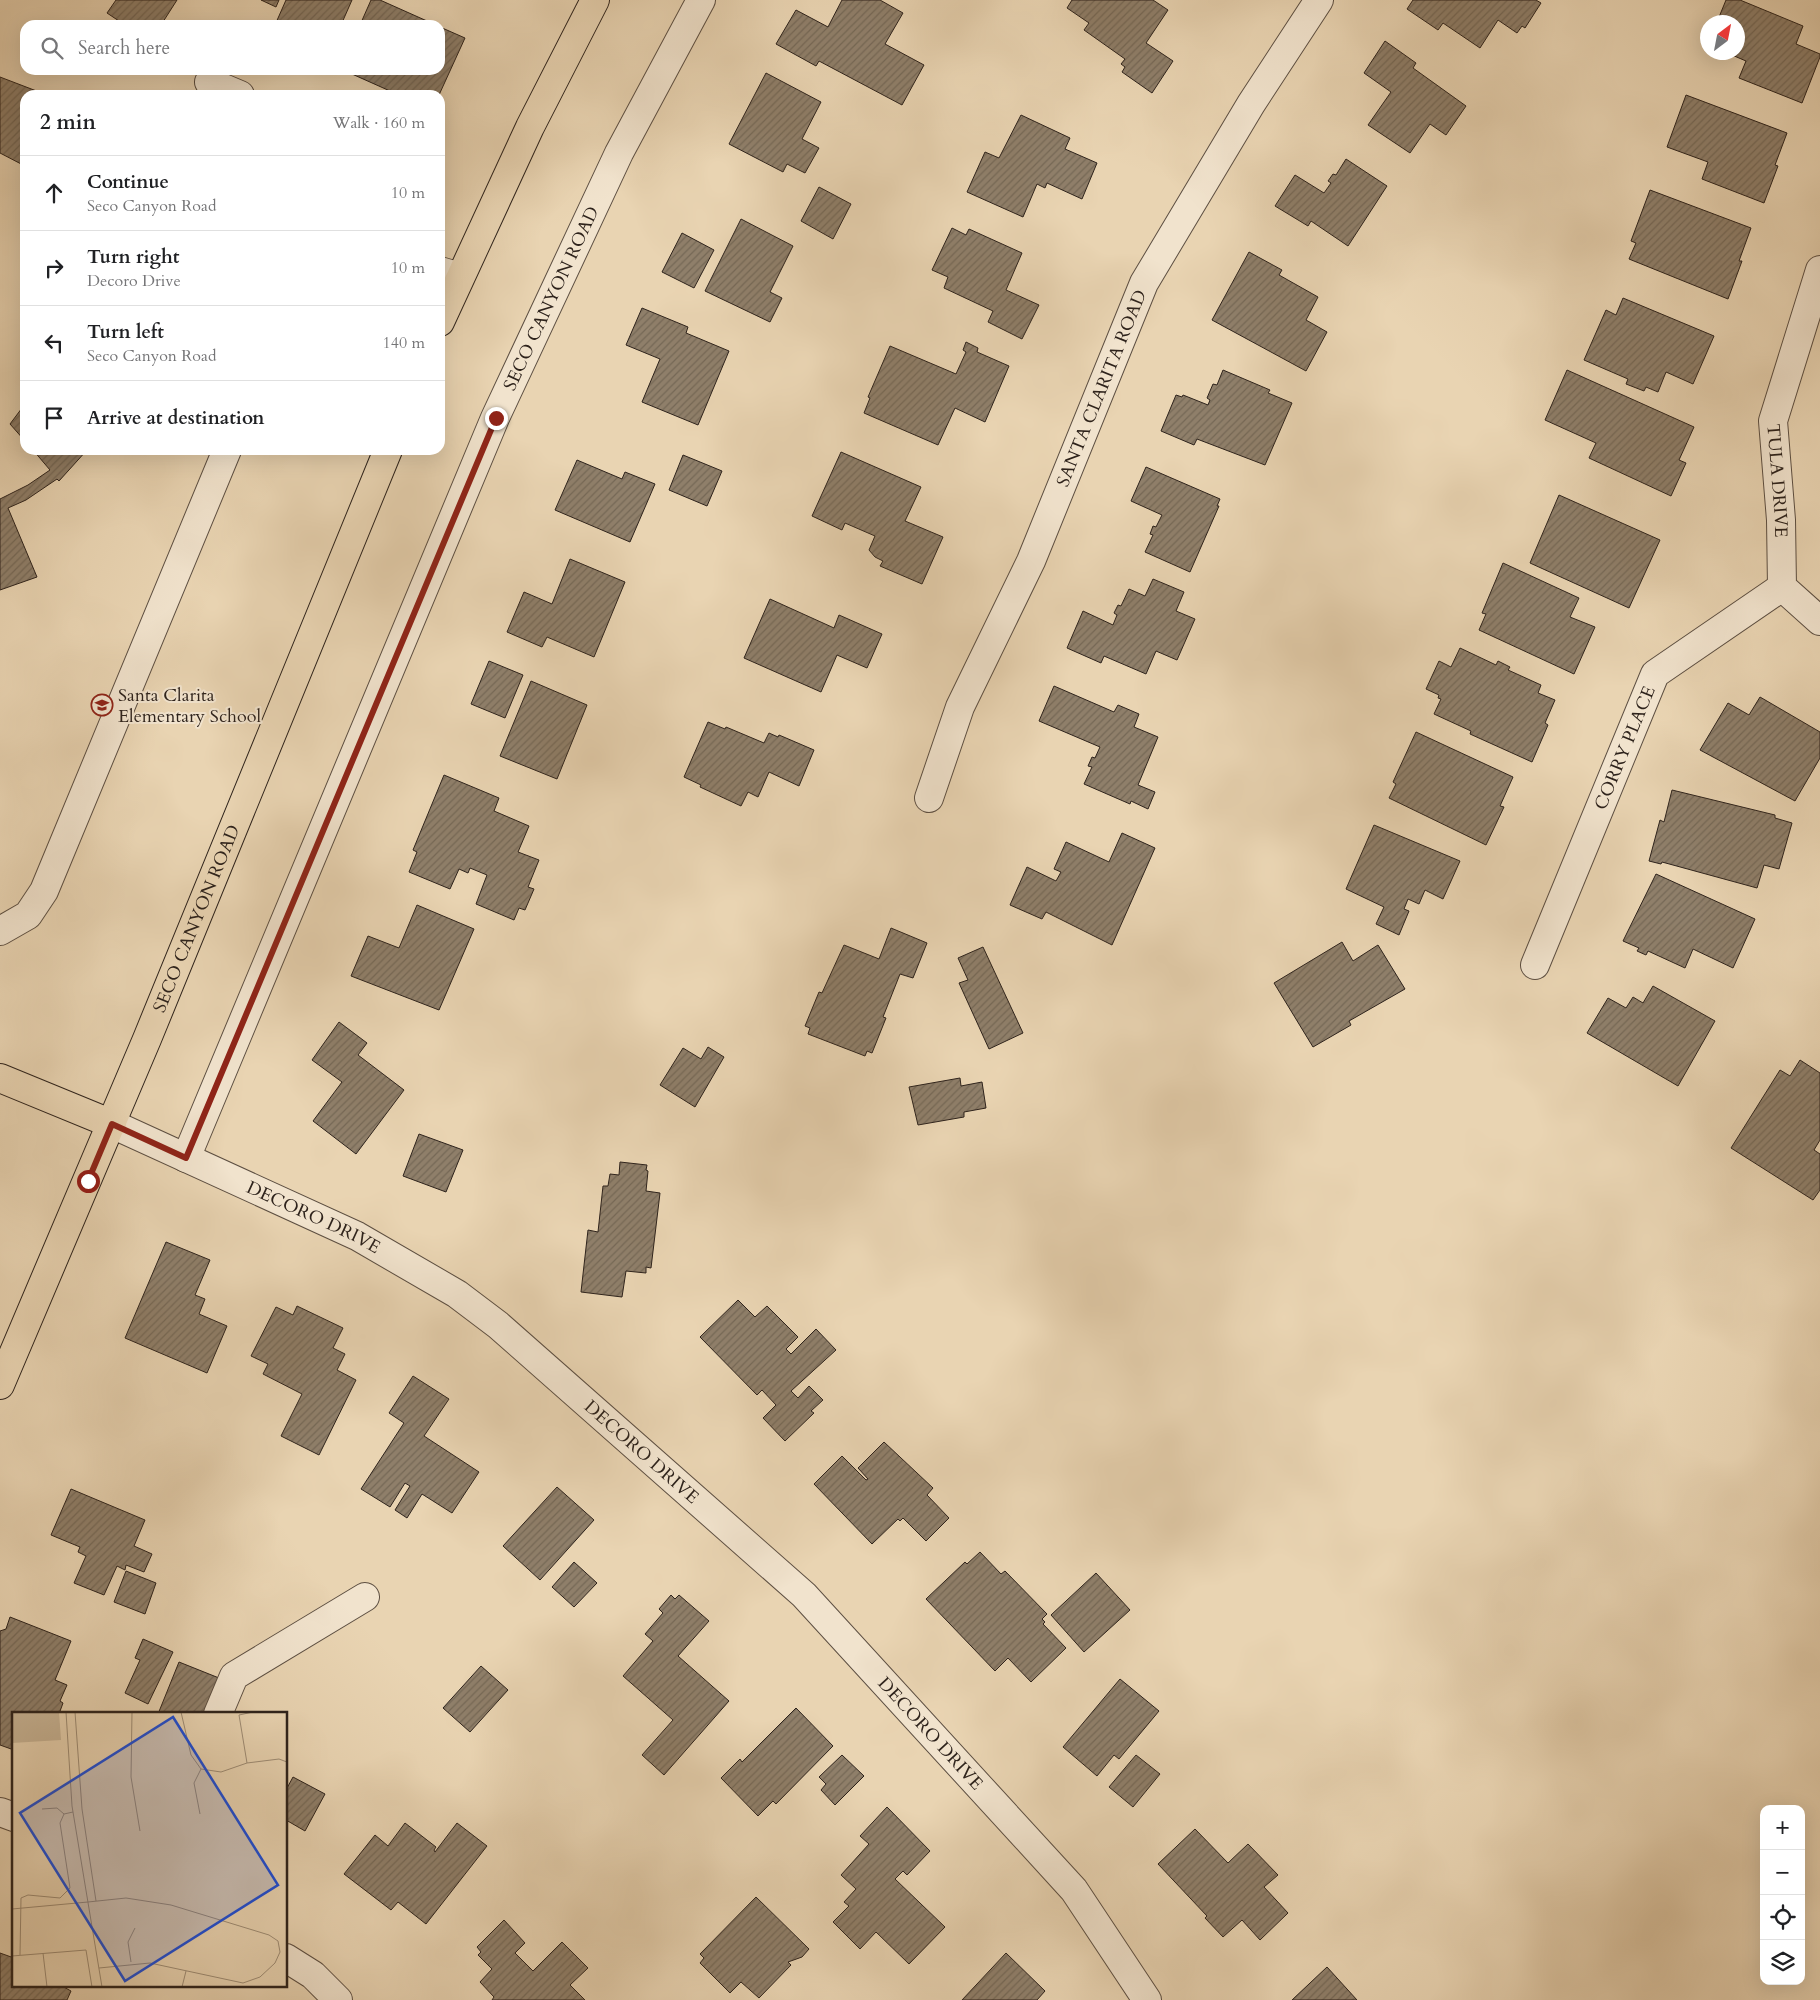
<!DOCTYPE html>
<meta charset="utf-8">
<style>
body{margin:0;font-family:Cardo,serif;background:#f6f6f6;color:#202124}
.controls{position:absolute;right:15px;bottom:15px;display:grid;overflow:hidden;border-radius:10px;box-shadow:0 5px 20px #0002}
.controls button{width:45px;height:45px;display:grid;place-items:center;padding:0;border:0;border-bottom:1px solid #e0e0e0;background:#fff;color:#202124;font:25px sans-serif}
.compass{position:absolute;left:1700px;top:15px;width:45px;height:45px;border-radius:50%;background:#fff;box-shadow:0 5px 20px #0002;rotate:32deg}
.stop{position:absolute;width:15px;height:15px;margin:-11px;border:4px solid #8f2418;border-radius:50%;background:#fff}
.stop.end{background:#8f2418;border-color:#fff;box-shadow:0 1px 5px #0008}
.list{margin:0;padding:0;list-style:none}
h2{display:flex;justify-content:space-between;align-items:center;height:65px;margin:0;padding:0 20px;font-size:21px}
h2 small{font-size:16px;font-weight:400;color:#757577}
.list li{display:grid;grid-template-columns:32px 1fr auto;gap:15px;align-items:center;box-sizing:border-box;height:75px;padding:0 20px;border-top:1px solid #e0e0e0}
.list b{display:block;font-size:19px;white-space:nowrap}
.list p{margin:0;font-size:16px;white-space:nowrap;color:#757577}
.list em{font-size:16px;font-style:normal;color:#757577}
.icon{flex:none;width:28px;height:28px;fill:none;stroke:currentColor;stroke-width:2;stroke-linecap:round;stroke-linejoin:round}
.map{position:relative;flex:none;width:1820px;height:2000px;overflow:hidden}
.search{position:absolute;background:#fff;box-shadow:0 5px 20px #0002;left:20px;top:20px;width:425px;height:55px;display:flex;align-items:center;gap:12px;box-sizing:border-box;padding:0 18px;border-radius:15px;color:#757577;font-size:19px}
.panel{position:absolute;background:#fff;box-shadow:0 5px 20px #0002;left:20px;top:90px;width:425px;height:365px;border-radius:15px}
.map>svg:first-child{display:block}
.building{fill:url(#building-hatch);stroke:#2e231c}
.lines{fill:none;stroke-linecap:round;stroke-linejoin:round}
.minor-casing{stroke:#5d4f42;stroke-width:30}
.major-casing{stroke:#2e231c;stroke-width:30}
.minor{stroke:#f1e3cd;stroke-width:28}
.major{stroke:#e9d4b2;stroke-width:28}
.route{stroke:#8f2418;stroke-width:6}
.labels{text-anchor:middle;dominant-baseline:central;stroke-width:4;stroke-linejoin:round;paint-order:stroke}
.street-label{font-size:18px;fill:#2e231c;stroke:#f1e3cd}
.poi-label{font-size:18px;fill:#2e231c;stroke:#f1e3cd;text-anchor:start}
.inset-road{fill:none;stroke:#9e8d76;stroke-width:1}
.view{fill:#1d4ed8;fill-opacity:0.15;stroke:#1d4ed8;stroke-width:2.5}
.inset-edge{fill:none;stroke:#2e231c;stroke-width:2.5}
</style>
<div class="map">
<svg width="1820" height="2000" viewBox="0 0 1820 2000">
<defs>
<pattern id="building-hatch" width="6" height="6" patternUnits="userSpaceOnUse" patternTransform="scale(1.25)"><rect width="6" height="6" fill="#8f7f6a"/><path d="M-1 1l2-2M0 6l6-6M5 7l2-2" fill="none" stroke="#756856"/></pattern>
</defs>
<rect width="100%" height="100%" fill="#e9d4b2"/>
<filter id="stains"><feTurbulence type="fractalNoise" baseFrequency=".004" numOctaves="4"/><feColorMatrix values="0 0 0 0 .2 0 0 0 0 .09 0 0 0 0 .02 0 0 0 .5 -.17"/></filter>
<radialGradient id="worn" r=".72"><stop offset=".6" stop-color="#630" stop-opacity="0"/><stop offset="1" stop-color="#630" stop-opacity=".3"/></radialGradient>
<g class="building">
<path d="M116 0H177L161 25H125L107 13Z"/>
<path d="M261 0H279L276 7Z"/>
<path d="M286 0H352L341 25H275Z"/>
<path d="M371 0H380L436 25H360Z"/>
<path d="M842 0H880L903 13 885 44 924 65 902 105 819 61 816 66 776 44 796 10 828 27Z"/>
<path d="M1072 0H1153L1168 10 1146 43 1173 61 1152 93 1122 72 1125 67 1121 64 1125 59 1084 30 1089 23 1067 8Z"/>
<path d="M1413 0H1536L1541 3 1525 28 1522 26 1517 33 1498 20 1480 48 1443 23 1438 30 1407 9Z"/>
<path d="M1726 0H1740L1803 26 1796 44 1820 54V57L1802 103 1739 78 1746 61 1725 52H1738V22H1717Z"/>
<path d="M440 27 465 38 439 95H399L343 70H440Z"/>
<path d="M1385 41 1416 63 1413 68 1466 106 1446 135 1430 124 1410 153 1368 125 1391 92 1364 73Z"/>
<path d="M766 73 821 102 802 139 819 148 805 173 787 164 783 172 729 144Z"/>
<path d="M0 77 47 95H25V166L0 153Z"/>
<path d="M1686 95 1787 133 1775 165 1778 166 1764 203 1702 179 1708 162 1667 147Z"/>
<path d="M1021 115 1070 138 1065 149 1097 163 1082 199 1047 183 1045 188 1037 184 1023 217 967 192 985 152 999 158Z"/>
<path d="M1346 159 1387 186 1348 246 1311 221 1308 226 1275 206 1295 175 1324 193 1331 183 1328 181 1333 174 1336 175Z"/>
<path d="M819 187 851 204 833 239 801 221Z"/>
<path d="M1650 190 1751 228 1739 261H1742L1728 299 1629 259 1636 243 1631 241Z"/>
<path d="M741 219 793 246 770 292 782 298 770 322 705 291Z"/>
<path d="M952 228 966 235 969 229 1022 253 1006 290 1039 305 1022 339 988 322 993 311 944 288 948 277 932 270Z"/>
<path d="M682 233 714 250 694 288 662 272Z"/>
<path d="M1249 252 1282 270 1279 275 1318 297 1306 320 1327 332 1306 371 1212 320Z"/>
<path d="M1623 298 1714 336 1693 384 1666 372 1658 392 1646 387 1644 391 1626 384 1628 379 1584 360 1606 310 1616 315Z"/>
<path d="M642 308 688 327 686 333 729 351 698 425 642 402 660 359 626 345Z"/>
<path d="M966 342 978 348 977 352 1009 366 985 422 955 408 938 445 864 413 870 398 868 397 890 346 956 374 966 352 963 350Z"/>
<path d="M1223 370 1270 390 1268 393 1292 403 1265 465 1197 439 1194 445 1161 431 1176 395 1182 397 1183 395 1208 405 1210 400 1207 398 1213 384 1217 385Z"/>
<path d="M1567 370 1694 427 1679 460 1686 463 1671 496 1589 458 1596 443 1545 420Z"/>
<path d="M25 404V441L10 424Z"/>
<path d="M33 450H87L59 481 57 479 26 500 8 508 37 577 0 590V499L28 485 50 470Z"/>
<path d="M841 452 921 487 905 521 943 537 922 584 880 566 883 561 875 557 869 550 875 536 845 523 842 530 812 516Z"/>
<path d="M683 455 722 471 707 506 669 490Z"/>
<path d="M577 460 622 479 625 472 655 484 630 542 555 510Z"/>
<path d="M1146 467 1220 499 1217 506H1219L1190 572 1145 552 1153 535 1150 534 1153 526 1156 527 1162 515 1131 501Z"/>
<path d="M1559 495 1660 540 1629 608 1530 563Z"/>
<path d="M570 559 625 582 594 657 547 637 542 647 507 632 524 592 552 604Z"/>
<path d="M1503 563 1579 598 1570 617 1595 627 1574 674 1479 630 1486 614 1482 613Z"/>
<path d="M1153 579 1184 592 1176 611 1195 619 1177 660 1156 651 1146 674 1104 656 1101 663 1067 648 1083 611 1113 625 1117 615 1114 613 1118 605 1121 606 1129 589 1145 596Z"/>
<path d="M770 599 834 628 839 615 882 634 867 668 837 655 821 692 744 658Z"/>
<path d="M1460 648 1496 665 1498 661 1510 667 1508 670 1541 685 1538 693 1555 700 1545 723 1548 725 1532 762 1470 734 1471 731 1434 714 1441 699 1438 698 1439 695 1426 689 1439 661 1451 667Z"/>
<path d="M489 661 523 675 505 718 471 704Z"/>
<path d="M531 681 587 705 557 779 500 756Z"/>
<path d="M1054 686 1114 712 1118 705 1139 714 1134 727 1158 737 1138 785 1155 792 1148 809 1131 801 1130 804 1084 784 1092 767 1088 766 1092 757 1095 758 1100 747 1039 721Z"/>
<path d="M1760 697 1820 732V758L1795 801 1700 750 1728 703 1749 715Z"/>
<path d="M708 722 725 729 726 727 764 743 769 733 778 737 779 735 814 750 799 786 769 772 758 797 748 792 741 806 700 787 701 785 684 777Z"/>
<path d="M1416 732 1513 777 1500 806 1504 807 1486 845 1389 798 1396 784 1393 782Z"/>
<path d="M444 775 499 798 494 811 529 826 518 852 539 860 528 887 534 889 525 910 519 908 514 920 476 904 487 875 470 868 468 873 459 869 450 889 409 872 417 852 413 850Z"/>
<path d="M1672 790 1775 815V818L1792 823 1779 869 1764 865 1757 888 1662 862 1661 864 1649 861 1660 820 1664 822Z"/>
<path d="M1374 825 1460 861 1443 899 1425 890 1419 904 1408 899 1404 909 1409 911 1399 935 1376 924 1384 907 1346 889Z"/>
<path d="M1122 833 1155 848 1112 945 1046 912 1042 919 1010 905 1027 867 1056 881 1061 872 1054 869 1066 842 1109 862Z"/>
<path d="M1656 874 1755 919 1733 968 1693 949 1685 968 1648 951 1646 955 1637 951 1639 948 1623 941Z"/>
<path d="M417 905 474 929 439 1010 351 976 368 936 399 948Z"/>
<path d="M891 928 927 943 913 978 900 974 883 1017 886 1018 872 1053 867 1051 865 1056 808 1034 810 1028 805 1026 819 992 822 993 844 945 879 959Z"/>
<path d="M1342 942 1353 961 1378 945 1405 989 1349 1021 1351 1025 1313 1047 1274 983Z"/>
<path d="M983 947 1023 1033 989 1049 959 983 968 980 958 958Z"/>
<path d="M1653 986 1715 1021 1678 1086 1587 1033 1608 998 1626 1008 1633 997 1643 1003Z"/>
<path d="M339 1022 367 1043 358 1055 404 1090 356 1154 313 1121 342 1082 312 1060Z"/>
<path d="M708 1047 724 1057 695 1107 660 1085 683 1048 701 1059Z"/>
<path d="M1800 1060 1820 1073V1140L1814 1150 1820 1154V1190L1813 1200 1731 1148 1780 1070 1790 1076Z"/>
<path d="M960 1078 961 1086 982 1082 986 1108 964 1112V1117L918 1125 909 1087Z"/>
<path d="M419 1134 463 1150 446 1192 403 1176Z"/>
<path d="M620 1162 647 1165 646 1170 648 1171 646 1191 660 1193 651 1268 646 1267V1273L626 1271 622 1297 581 1292 588 1230 598 1232 603 1186H608L610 1174 619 1175Z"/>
<path d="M166 1242 210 1260 195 1295 205 1299 199 1314 227 1326 207 1373 125 1338Z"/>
<path d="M738 1300 755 1317 767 1306 798 1337 786 1349 791 1354 816 1329 836 1350 791 1391 798 1398 809 1386 823 1400 811 1411 814 1413 785 1441 763 1418 776 1405 762 1390 757 1395 700 1337Z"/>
<path d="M297 1306 343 1328 333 1348 345 1354 337 1370 356 1380 319 1455 281 1436 302 1394 263 1374 268 1364 251 1356 276 1307 293 1315Z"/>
<path d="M413 1376 449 1399 424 1436 479 1472 452 1513 422 1494 407 1518 395 1510 410 1486 405 1483 390 1507 361 1489 404 1423 389 1413Z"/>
<path d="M884 1442 933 1488 927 1495 949 1518 926 1541 903 1518 900 1521 898 1519 872 1544 814 1484 842 1456 866 1480 868 1479 858 1468Z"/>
<path d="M557 1487 594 1520 540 1580 503 1546Z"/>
<path d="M71 1489 145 1520 134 1546 152 1554 144 1572 126 1565 125 1570 117 1566 104 1595 74 1583 86 1556 78 1552 80 1547 51 1535Z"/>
<path d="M980 1552 1001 1574 1005 1571 1047 1614 1042 1619 1045 1622 1043 1624 1066 1648 1031 1682 1008 1658 995 1671 926 1599 965 1562 967 1564Z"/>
<path d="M574 1562 597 1583 574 1607 552 1587Z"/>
<path d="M126 1571 156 1583 145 1614 114 1602Z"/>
<path d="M1096 1573 1130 1610 1084 1652 1051 1615Z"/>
<path d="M671 1595 675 1599 679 1595 709 1621 678 1656 729 1701 664 1775 642 1755 673 1720 623 1676 653 1641 645 1634 663 1613 659 1609Z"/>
<path d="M10 1617 71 1641 55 1680 67 1685 60 1701 63 1703 59 1714H14V1750L0 1745V1631L6 1629Z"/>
<path d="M143 1639 173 1652 148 1704 125 1693 140 1660 135 1658Z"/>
<path d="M179 1662 219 1678 204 1714H158Z"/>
<path d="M481 1666 508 1690 470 1732 443 1708Z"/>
<path d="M1120 1679 1159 1711 1119 1759 1114 1755 1097 1776 1063 1747Z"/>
<path d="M796 1708 833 1746 776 1804 773 1801 758 1816 721 1778 740 1759 742 1762Z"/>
<path d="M842 1755 864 1776 835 1805 821 1790 826 1784 819 1777Z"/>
<path d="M1136 1755 1160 1774 1133 1807 1109 1787Z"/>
<path d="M293 1777 325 1794 305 1831 286 1820V1790Z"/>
<path d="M887 1807 930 1851 907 1875 903 1871 895 1879 945 1927 909 1964 876 1932 860 1949 833 1922 849 1906 844 1902 856 1889 841 1875 869 1844 860 1836Z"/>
<path d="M405 1823 436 1847 434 1850 435 1852 457 1823 487 1846 426 1924 398 1902 391 1910 344 1874 375 1835 388 1846Z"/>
<path d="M1195 1829 1228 1863 1248 1844 1278 1875 1264 1887 1288 1913 1260 1940 1242 1920 1223 1937 1205 1918 1207 1916 1158 1864Z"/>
<path d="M756 1897 809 1949 802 1957 788 1962 791 1965 759 1998 741 1982 730 1993 700 1963 704 1958 700 1954Z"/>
<path d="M504 1920 525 1943 515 1953 533 1971 562 1942 588 1968 570 1985 585 2000H492L494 1997 480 1982 492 1969 478 1955 481 1952 477 1947Z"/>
<path d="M0 1953 14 1958V1986H62L71 1991 67 2000H0Z"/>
<path d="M1006 1953 1045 1991 1037 2000H962Z"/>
<path d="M1327 1967 1357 2000H1292Z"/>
</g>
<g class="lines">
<g class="minor-casing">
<g id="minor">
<path d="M209 82 240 95"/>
<path id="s1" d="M1820 270 1773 421 1781 520 1782 587 1820 621"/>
<path d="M440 271 460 277"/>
<path id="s2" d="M929 798 960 707 1031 561 1144 283 1251 104 1319 0"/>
<path d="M0 931 28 915 44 891 227 450"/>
<path id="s3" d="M1535 965 1655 674 1782 587"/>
<path id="s4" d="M112 1124 357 1236 457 1294 498 1325 804 1595 1074 1890 1147 2000"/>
<path id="s5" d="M186 1158 495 418 619 153 701 0"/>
<path d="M218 1714 234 1676 365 1597"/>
<path d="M0 1812 14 1817"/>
<path d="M286 1958 313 1975 338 2000"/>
</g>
</g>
<g class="major-casing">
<g id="major">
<path d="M440 322 530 127 595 0"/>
<path d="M0 1078 112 1124"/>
<path id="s6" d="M0 1385 147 1039 388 450"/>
</g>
</g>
<use href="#minor" class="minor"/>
<use href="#major" class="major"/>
</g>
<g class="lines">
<path class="route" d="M88 1181 112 1124 186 1158 496 418"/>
</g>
<defs>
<g id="school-ring" transform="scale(1.125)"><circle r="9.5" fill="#f1e3cd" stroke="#8f2418" stroke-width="1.5"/><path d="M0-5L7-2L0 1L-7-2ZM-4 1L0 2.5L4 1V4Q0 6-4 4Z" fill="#8f2418"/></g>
</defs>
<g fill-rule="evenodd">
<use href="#school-ring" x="102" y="705"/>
</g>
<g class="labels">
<g class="street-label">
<text stroke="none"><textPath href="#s5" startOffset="934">SECO CANYON ROAD</textPath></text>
<text stroke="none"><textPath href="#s2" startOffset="445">SANTA CLARITA ROAD</textPath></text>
<text stroke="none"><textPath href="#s1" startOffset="218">TULA DRIVE</textPath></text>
<text stroke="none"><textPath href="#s3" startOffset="235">CORRY PLACE</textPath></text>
<text stroke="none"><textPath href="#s6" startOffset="506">SECO CANYON ROAD</textPath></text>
<text stroke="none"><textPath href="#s4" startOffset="222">DECORO DRIVE</textPath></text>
<text stroke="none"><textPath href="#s4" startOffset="628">DECORO DRIVE</textPath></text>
<text stroke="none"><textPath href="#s4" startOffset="1032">DECORO DRIVE</textPath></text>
</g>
<g class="poi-label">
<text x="118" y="695">Santa Clarita<tspan x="118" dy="21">Elementary School</tspan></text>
</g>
</g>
<g transform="translate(12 1712)">
<rect width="275" height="275" fill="#e9d4b2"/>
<path d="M0 0H47L49 28 0 31Z" fill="#c9b698"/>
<path d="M0 0H31L25 11 7 20H0Z" fill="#c9b698"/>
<path class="inset-road" d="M54 0 60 94 90 275M63 0 70 97 84 189M120 0 119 65 128 119M169 0 179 43 189 57 209 60 235 51 267 47 275 50M235 51 227 3 241 0M30 97 45 96 52 102M188 102 182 71 189 57M76 190 114 186 159 193 257 223 266 229 268 240 263 251 248 265 231 271 138 251 87 256M0 197 76 190M31 241 35 275M8 243 9 186 16 183 48 186 58 176 48 111 52 102 61 100M0 244 74 238 80 275M119 250 116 230 123 216M170 275 174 259"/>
<path class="view" d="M161 5 266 173 113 269 8 101Z"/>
<rect width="275" height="275" class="inset-edge"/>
</g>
<rect width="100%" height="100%" filter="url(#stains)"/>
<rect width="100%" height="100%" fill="url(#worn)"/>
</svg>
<div class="controls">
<button>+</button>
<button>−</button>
<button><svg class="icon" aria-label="locate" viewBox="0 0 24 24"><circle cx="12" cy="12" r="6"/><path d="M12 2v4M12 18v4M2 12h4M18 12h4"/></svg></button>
<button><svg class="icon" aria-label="layers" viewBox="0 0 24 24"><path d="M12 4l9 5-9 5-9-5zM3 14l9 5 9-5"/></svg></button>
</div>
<svg class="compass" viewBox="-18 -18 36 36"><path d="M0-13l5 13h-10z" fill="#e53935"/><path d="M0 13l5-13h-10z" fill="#757577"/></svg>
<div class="stop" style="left:88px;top:1181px"></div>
<div class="stop end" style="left:496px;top:418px"></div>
<div class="search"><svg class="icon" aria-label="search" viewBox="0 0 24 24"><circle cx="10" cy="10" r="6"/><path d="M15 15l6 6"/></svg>Search here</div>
<section class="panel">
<h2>2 min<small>Walk · 160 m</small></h2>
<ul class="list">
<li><svg class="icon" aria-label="ahead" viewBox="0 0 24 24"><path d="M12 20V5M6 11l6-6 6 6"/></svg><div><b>Continue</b><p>Seco Canyon Road</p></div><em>10 m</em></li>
<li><svg class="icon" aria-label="right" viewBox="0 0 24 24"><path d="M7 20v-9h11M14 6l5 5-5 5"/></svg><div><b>Turn right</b><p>Decoro Drive</p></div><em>10 m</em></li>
<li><svg class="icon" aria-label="left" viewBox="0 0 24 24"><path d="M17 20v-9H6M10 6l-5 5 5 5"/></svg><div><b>Turn left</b><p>Seco Canyon Road</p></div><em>140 m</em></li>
<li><svg class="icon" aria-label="arrive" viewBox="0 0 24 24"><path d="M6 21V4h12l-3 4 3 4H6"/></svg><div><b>Arrive at destination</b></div></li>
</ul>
</section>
</div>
